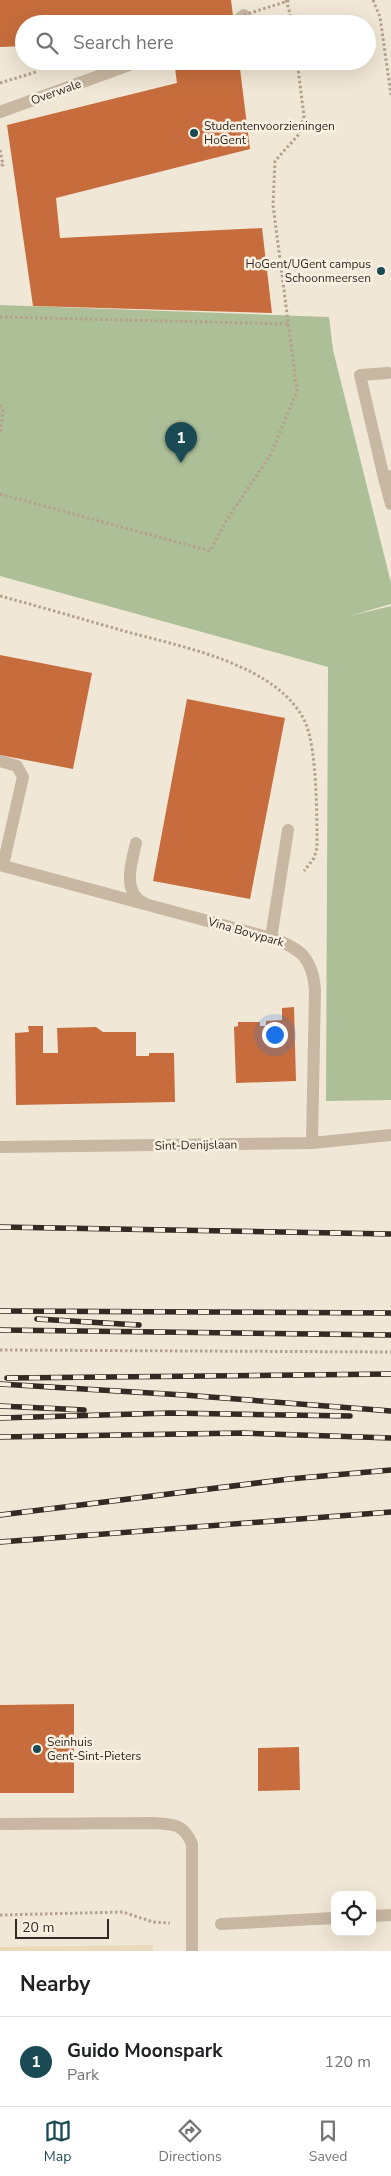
<!DOCTYPE html>
<style>
body{margin:0;font-family:"Nunito Sans",sans-serif;background:#f6f6f6;color:#202124}
.controls{position:absolute;right:15px;bottom:15px;display:grid;overflow:hidden;border-radius:10px;box-shadow:0 5px 20px #0002}
.controls button{width:45px;height:45px;display:grid;place-items:center;padding:0;border:0;border-bottom:1px solid #e0e0e0;background:#fff;color:#202124;font:25px sans-serif}
.scale{position:absolute;left:15px;bottom:12px;width:94px;box-sizing:border-box;padding-left:5px;border:2px solid #332a24;border-top:0;font-size:14px;line-height:18px;white-space:nowrap;color:#332a24;-webkit-text-stroke:4px #f9f0e2;paint-order:stroke}
.you{position:absolute;left:274px;top:1034px;width:18px;height:18px;margin:-12px;border:4px solid #fff;border-radius:50%;background:#1a73e8;box-shadow:0 0 0 8px #1a73e833}
.badge{display:grid;place-items:center;width:32px;height:32px;border-radius:50%;background:#1a4a54;color:#fff;font-size:16px;font-weight:700}
.pin{position:absolute;translate:-50% -41px;filter:drop-shadow(0 1px 2px #0008)}
.pin::after{content:'';position:absolute;top:26px;width:18px;height:15px;background:inherit;clip-path:polygon(0 0,100% 0,50% 100%)}
.list{margin:0;padding:0;list-style:none}
h2{display:flex;justify-content:space-between;align-items:center;height:65px;margin:0;padding:0 20px;font-size:21px}
h2 small{font-size:16px;font-weight:400;color:#757577}
.list li{display:grid;grid-template-columns:32px 1fr auto;gap:15px;align-items:center;box-sizing:border-box;height:90px;padding:0 20px;border-top:1px solid #e0e0e0}
.list b{display:block;font-size:19px;white-space:nowrap}
.list p{margin:0;font-size:16px;white-space:nowrap;color:#757577}
.list em{font-size:16px;font-style:normal;color:#757577}
.icon{flex:none;width:28px;height:28px;fill:none;stroke:currentColor;stroke-width:2;stroke-linecap:round;stroke-linejoin:round}
.map{position:relative;flex:none;width:391px;height:1951px;overflow:hidden}
.search{position:absolute;background:#fff;box-shadow:0 5px 20px #0002;left:15px;right:15px;top:15px;height:55px;display:flex;align-items:center;gap:12px;box-sizing:border-box;padding:0 18px;border-radius:28px;color:#757577;font-size:19px}
.sheet{height:155px;background:#fff}
nav{display:flex;justify-content:space-around;align-items:center;box-sizing:border-box;height:70px;border-top:1px solid #e0e0e0;background:#fff;font-size:14px;color:#757577}
nav a{display:grid;justify-items:center;gap:2px}
nav .on{color:#1a4a54}
.map>svg:first-child{display:block}
.green{fill:#adbf96}
.plaza{fill:#e9dabc}
.building{fill:#c76d3d}
.lines{fill:none;stroke-linecap:round;stroke-linejoin:round}
.path{stroke:#b4a18c;stroke-width:3;stroke-dasharray:2.5 2.5;stroke-linecap:butt}
.minor{stroke:#c8b7a2;stroke-width:12}
.rail-casing{stroke:#332a24;stroke-width:5.5}
.rail{stroke:#f9f0e2;stroke-width:4;stroke-dasharray:11;stroke-linecap:butt}
.path-bridge{stroke:#b4a18c;stroke-width:3;stroke-dasharray:2.5 2.5;stroke-linecap:butt}
.poi-dot{fill:#1a4a54;stroke:#f9f0e2;stroke-width:2}
.labels{text-anchor:middle;dominant-baseline:central;stroke-width:5;stroke-linejoin:round;paint-order:stroke}
.street-label{font-size:12px;fill:#332a24;stroke:#f9f0e2}
.poi-label{font-size:12px;fill:#332a24;stroke:#f9f0e2;text-anchor:start}
</style>
<div class="map">
<svg width="391" height="1951" viewBox="0 0 391 1951">
<rect width="100%" height="100%" fill="#f1e7d6"/>
<path class="green" d="M0 305 329 317 333 350 391 583V604L350 616 391 606V1100L326 1101 328 667 0 576Z"/>
<path class="plaza" d="M153 1945V1951H0V1947Z"/>
<g class="building">
<path d="M0 0H231L234 24H170L169 16 148 24H24V46L0 47Z"/>
<path d="M174 61H239L250 149 56 198 60 238 262 228 272 313 33 306 7 125 177 83Z"/>
<path d="M0 655 92 673 73 769 0 755Z"/>
<path d="M187 699 285 718 250 899 153 881Z"/>
<path d="M294 1007 296 1081 236 1083 234 1027 238 1026V1022H260V1026H266V1021L282 1020V1008Z"/>
<path d="M28 1026H43V1053H58L57 1028 96 1027 103 1032H136V1056H149V1053H174L175 1102 16 1105 15 1033 29 1032Z"/>
<path d="M74 1704V1793H0V1705Z"/>
<path d="M299 1747 300 1790 258 1791V1748Z"/>
</g>
<g class="lines">
<g class="path">
<path d="M286 0 293 24"/>
<path d="M373 0 380 17 391 95"/>
<path d="M0 83 36 72"/>
<path d="M0 150 3 165H0"/>
<path d="M0 317 289 324"/>
<path d="M0 405 3 410 0 435"/>
<path d="M0 494 210 551 226 521 271 454 297 391 273 205 275 161 300 133 304 116 297 61"/>
<path d="M0 596C41 607 82 619 124 631 181 647 280 664 306 724 317 751 317 818 317 848L314 858 304 871"/>
<path d="M0 1350 391 1352"/>
<path d="M0 1915 123 1912 153 1922 170 1923"/>
</g>
<g class="minor">
<path d="M234 23 244 15"/>
<path d="M0 112 140 61"/>
<path d="M391 476 384 478 391 504"/>
<path d="M384 478 360 375 388 373"/>
<path d="M0 761 17 766 23 777 3 865"/>
<path d="M136 843C132 861 121 892 144 903"/>
<path d="M0 865 271 938C300 948 312 957 315 989L312 1143"/>
<path d="M271 938 288 830"/>
<path d="M0 1147 312 1143 391 1135"/>
<path d="M0 1824 154 1823C174 1825 183 1823 192 1844V1951"/>
<path d="M372 1916 391 1915"/>
<path d="M221 1924 335 1918"/>
</g>
<g class="rail-casing">
<g id="rail">
<path d="M0 1227 391 1234"/>
<path d="M0 1311 391 1313"/>
<path d="M37 1319 139 1325"/>
<path d="M0 1330 391 1335"/>
<path d="M7 1378 391 1374"/>
<path d="M0 1384 184 1395 391 1411"/>
<path d="M0 1406 84 1410"/>
<path d="M0 1418 170 1413 350 1416"/>
<path d="M0 1437 242 1433 391 1438"/>
<path d="M0 1515 289 1479 391 1470"/>
<path d="M0 1542 391 1512"/>
</g>
</g>
<use href="#rail" class="rail"/>
<path class="path-bridge" d="M244 15 291 0"/>
</g>
<g class="poi-dot">
<circle cx="194" cy="133" r="5"/>
<circle cx="381" cy="271" r="5"/>
<circle cx="37" cy="1749" r="5"/>
</g>
<g class="labels">
<g class="street-label">
<text transform="translate(56 92) rotate(-20)">Overwale</text>
<text transform="translate(246 932) rotate(16)">Vina Bovypark</text>
<text transform="translate(196 1145) rotate(-1)">Sint-Denijslaan</text>
</g>
<g class="poi-label">
<text x="204" y="126">Studentenvoorzieningen<tspan x="204" dy="14">HoGent</tspan></text>
<text x="371" y="264" text-anchor="end">HoGent/UGent campus<tspan x="371" dy="14">Schoonmeersen</tspan></text>
<text x="47" y="1742">Seinhuis<tspan x="47" dy="14">Gent-Sint-Pieters</tspan></text>
</g>
</g>
</svg>
<div class="controls">
<button><svg class="icon" aria-label="locate" viewBox="0 0 24 24"><circle cx="12" cy="12" r="6"/><path d="M12 2v4M12 18v4M2 12h4M18 12h4"/></svg></button>
</div>
<div class="scale">20 m</div>
<div class="you"></div>
<div class="pin badge" style="left:181px;top:463px">1</div>
<div class="search"><svg class="icon" aria-label="search" viewBox="0 0 24 24"><circle cx="10" cy="10" r="6"/><path d="M15 15l6 6"/></svg>Search here</div>
</div>
<section class="sheet">
<h2>Nearby<small></small></h2>
<ul class="list">
<li><span class="badge">1</span><div><b>Guido Moonspark</b><p>Park</p></div><em>120 m</em></li>
</ul>
</section>
<nav>
<a class="on"><svg class="icon" aria-label="map" viewBox="0 0 24 24"><path d="M3 6l6-2 6 2 6-2v14l-6 2-6-2-6 2zM9 4v14M15 6v14"/></svg>Map</a>
<a><svg class="icon" aria-label="directions" viewBox="0 0 24 24"><path d="M12 3l9 9-9 9-9-9zM9 14v-3h6M13 9l2 2-2 2"/></svg>Directions</a>
<a><svg class="icon" aria-label="saved" viewBox="0 0 24 24"><path d="M7 4h10v16l-5-4-5 4z"/></svg>Saved</a>
</nav>
